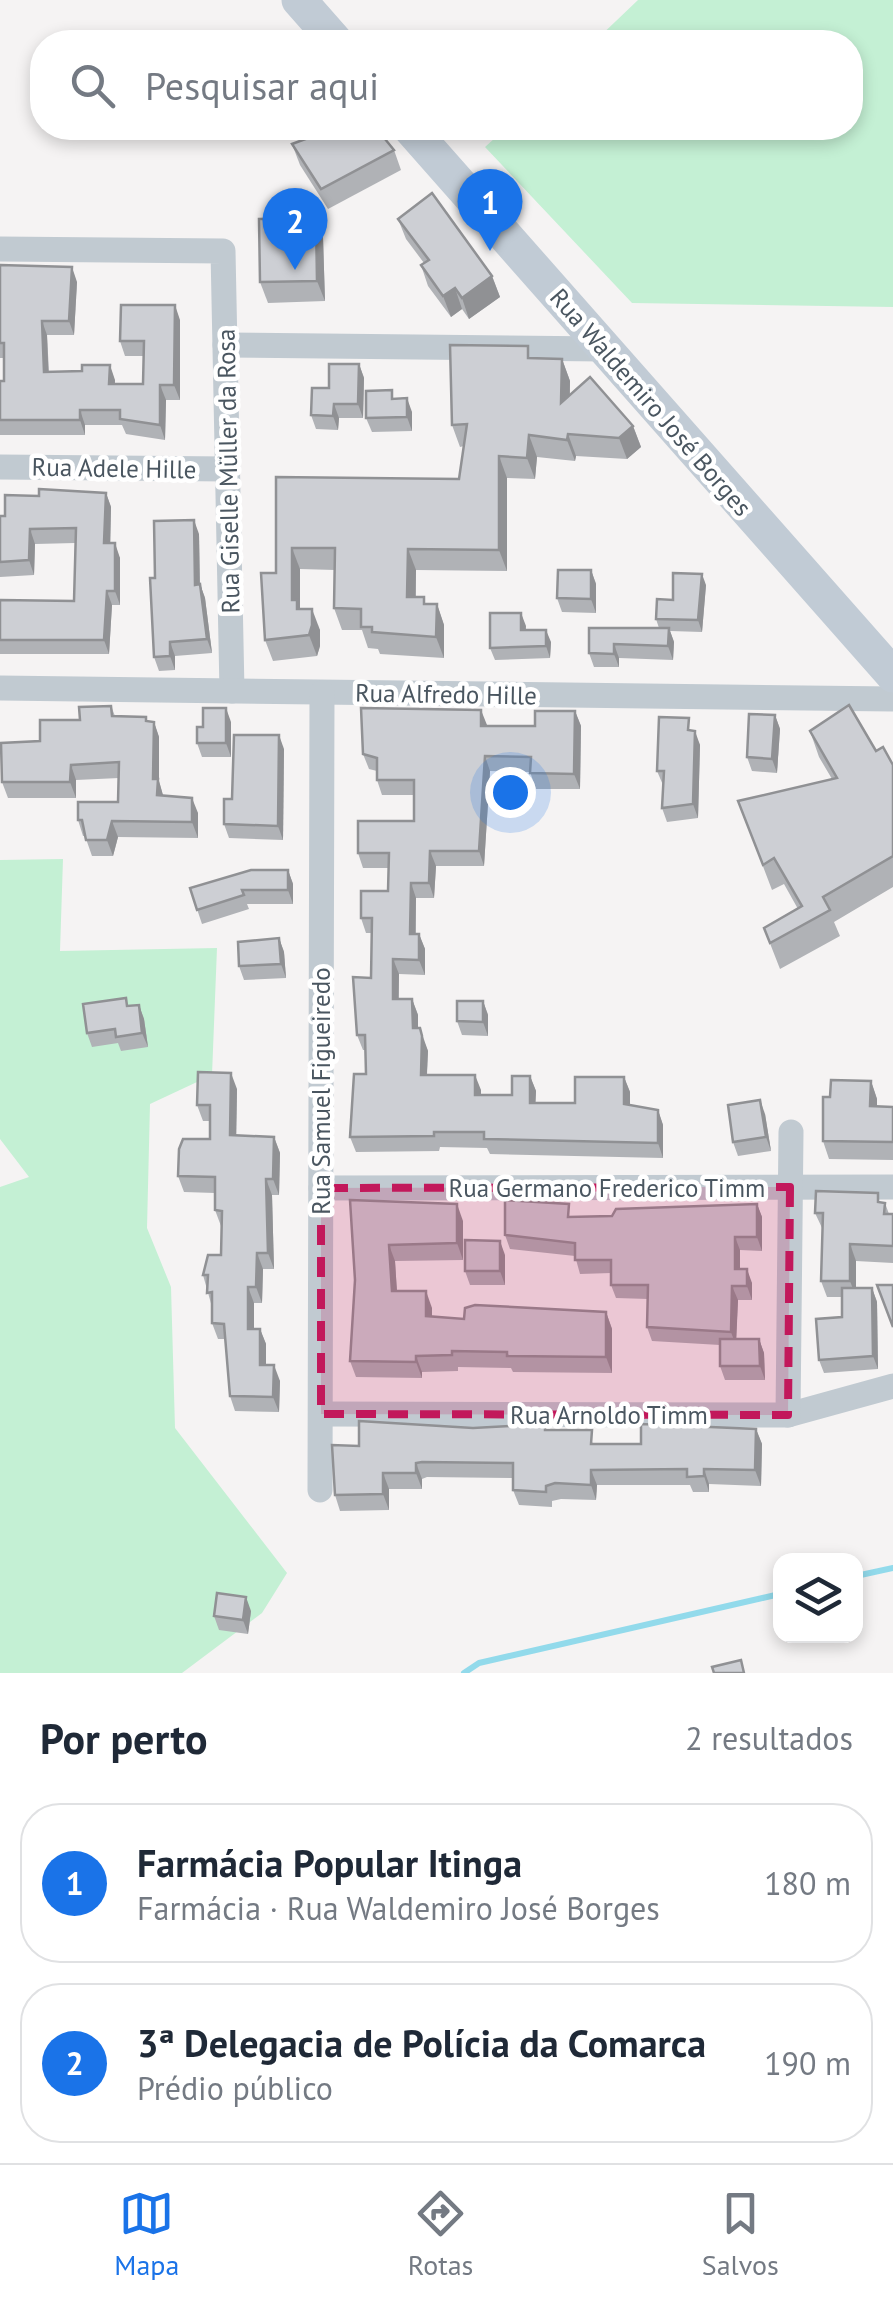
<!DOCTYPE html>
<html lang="pt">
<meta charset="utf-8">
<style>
body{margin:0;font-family:"PT Sans",sans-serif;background:#f2f2f3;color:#1f2937}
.controls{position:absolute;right:30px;bottom:30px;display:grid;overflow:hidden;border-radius:20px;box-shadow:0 5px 15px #0003}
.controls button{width:90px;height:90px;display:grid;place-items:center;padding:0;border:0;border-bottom:2px solid #e0e1e3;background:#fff;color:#1f2937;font:50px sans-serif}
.you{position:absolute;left:510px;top:792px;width:35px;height:35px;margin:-25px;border:8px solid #fff;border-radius:50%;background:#1a73e8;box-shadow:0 0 0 15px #1a73e833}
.badge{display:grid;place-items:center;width:65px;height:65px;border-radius:50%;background:#1a73e8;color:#fff;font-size:32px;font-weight:700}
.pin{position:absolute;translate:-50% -82px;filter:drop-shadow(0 2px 5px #0008)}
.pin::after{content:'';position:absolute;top:52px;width:35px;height:30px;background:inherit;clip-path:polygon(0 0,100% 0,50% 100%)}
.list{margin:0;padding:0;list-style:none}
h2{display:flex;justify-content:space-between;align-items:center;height:130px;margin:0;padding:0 40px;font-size:42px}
h2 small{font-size:32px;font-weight:400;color:#747a83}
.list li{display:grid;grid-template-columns:65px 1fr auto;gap:30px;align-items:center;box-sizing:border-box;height:160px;margin:0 20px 20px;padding:0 20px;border:2px solid #e0e1e3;border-radius:40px}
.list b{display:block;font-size:38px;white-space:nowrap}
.list p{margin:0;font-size:32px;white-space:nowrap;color:#747a83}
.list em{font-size:32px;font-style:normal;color:#747a83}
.icon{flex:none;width:55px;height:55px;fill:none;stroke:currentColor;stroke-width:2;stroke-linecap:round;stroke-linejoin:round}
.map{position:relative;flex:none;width:893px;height:1673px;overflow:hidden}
.search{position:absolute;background:#fff;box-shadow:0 5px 15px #0003;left:30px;right:30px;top:30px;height:110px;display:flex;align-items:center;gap:25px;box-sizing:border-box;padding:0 35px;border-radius:40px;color:#747a83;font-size:38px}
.sheet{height:490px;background:#fff}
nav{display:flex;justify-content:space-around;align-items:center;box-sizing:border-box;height:140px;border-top:2px solid #e0e1e3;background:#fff;font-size:28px;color:#747a83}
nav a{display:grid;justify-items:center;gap:5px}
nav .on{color:#1a73e8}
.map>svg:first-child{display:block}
.green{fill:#c4f0d4}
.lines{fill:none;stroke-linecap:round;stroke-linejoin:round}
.stream{stroke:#92daeb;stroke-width:6}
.street{stroke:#c1cad1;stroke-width:25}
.secondary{stroke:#c1cbd5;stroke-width:35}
.wall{fill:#b0b2b6}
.shaded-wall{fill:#909194}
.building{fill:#cdcfd4;stroke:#909194;stroke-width:2.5}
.marked{fill:#c2185b;fill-opacity:0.2;stroke:#c2185b;stroke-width:8;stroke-dasharray:20 12;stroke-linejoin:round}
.labels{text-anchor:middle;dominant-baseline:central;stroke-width:9;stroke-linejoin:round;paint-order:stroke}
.street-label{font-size:25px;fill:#4a5660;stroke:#fff}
</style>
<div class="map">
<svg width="893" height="1673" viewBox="0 0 893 1673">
<rect width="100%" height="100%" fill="#f5f3f3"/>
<g class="green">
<path d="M638 0H893V307L632 303 485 147 506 128H850V42H594Z"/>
<path d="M63 859 60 951 217 948 212 1075 150 1104 147 1228 171 1287 175 1428 287 1573 262 1613 182 1673H0V1187L29 1177 0 1139V860Z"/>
</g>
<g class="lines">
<g class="stream">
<path d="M856 1576 893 1568"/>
<path d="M464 1673 479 1663 780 1594"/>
</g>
<g class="street">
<path d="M0 249 223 251 232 691"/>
<path d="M225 345 603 349"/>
<path d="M0 467 228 469"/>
<path d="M0 688 893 699"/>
<path d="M321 1188 893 1187"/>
<path d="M321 1414 788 1415 893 1386"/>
<path d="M788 1415 791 1132"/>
<path d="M320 1490 322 693"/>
</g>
<g class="secondary">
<path d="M299 0 336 42"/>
<path d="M410 128 893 675"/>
</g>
</g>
<g class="wall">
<path d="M292 144 394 150 401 170 328 209 300 165Z"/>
<path d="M316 218 323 238 325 301 268 303 260 282Z"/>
<path d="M398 219 492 276 500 297 469 319 462 309 451 317 428 286 421 265 424 263 406 239Z"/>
<path d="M0 265 77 282 74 335H47L49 372 115 380V384H143V356H125L120 341 180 320V400H166L165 440 126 434 122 425H85V435H0V381H4V358H0Z"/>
<path d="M533 358 562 359 570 381V396L633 426 641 447 627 459 576 456 575 461 537 457 535 479 507 478V571L416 570V597L426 604H437L444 625V658L380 654 378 649 368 648 362 630H342L334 608 335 570 300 569V609L320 630V646L317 656 273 661 265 640 276 573V477L459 479 464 446 460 447 452 425Z"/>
<path d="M359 364 364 378 363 418H339L338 430 316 429 311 415 329 388Z"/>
<path d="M395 399 412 412V431L372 432 366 418Z"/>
<path d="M106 493 111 507 110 543 120 558V605H112L109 654H0V600L74 601 75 543 35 544 34 575 0 577V516H5L39 496Z"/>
<path d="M199 534 200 584 205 598 212 653 175 656V670L159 671 154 657 155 578Z"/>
<path d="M591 570 596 584V613L562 612 557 598Z"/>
<path d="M706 585 702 632 670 631 674 642 673 660 619 658V667H594L589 653 659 628 656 619Z"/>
<path d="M521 613 526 630 551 642 550 658 495 660 490 648Z"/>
<path d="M111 706 115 716 154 722 159 737V781L163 796 198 813V838L118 837 113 856H92L85 836H83L78 820 118 802 119 778 76 780V798H8L2 782 40 741 80 720Z"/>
<path d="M575 711 581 726 580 789H536L530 772 490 771 484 866H436L434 898H416V934H419L425 949V975L399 974V999H412L418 1015V1028L428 1051 427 1075 481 1090V1095H512L530 1076 536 1091 535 1103H575L624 1077 630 1092V1105L658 1110 663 1125V1158L490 1154 487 1148 440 1147 439 1151 356 1152 350 1137 366 1074V1050H363L357 1035 371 978 372 933H366L361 918 388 891V868H363L358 853 414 821V795H382L377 780V771L369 769 363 754 487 726H535Z"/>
<path d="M775 715 780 729 777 773 752 771 747 757Z"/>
<path d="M231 722V757H202L197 743Z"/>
<path d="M693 731 700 745 698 818 667 822 662 808 663 785 657 771Z"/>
<path d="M810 731 876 751 893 765V887L834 922 840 936 780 969 764 928 798 909 784 884 772 890 738 801 832 779 819 757Z"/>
<path d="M284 749 283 840 229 838 224 824Z"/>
<path d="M288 870 293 884V904H247L249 909 202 924 190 888Z"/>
<path d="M279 938 284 952 286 978 244 980 239 966Z"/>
<path d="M483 1001 488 1015V1036L462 1035 457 1021Z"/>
<path d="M139 1005 144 1019 148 1047 121 1051 118 1043 92 1047 87 1033Z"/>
<path d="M871 1081 877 1099V1106L893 1107V1160L829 1159 823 1141 830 1097Z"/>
<path d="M237 1089 236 1135 274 1137 280 1153 279 1195H272L274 1269H263L262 1303H254V1329H260L266 1344V1365L280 1381 279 1412 235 1411 230 1396 225 1339H218L212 1323V1307L203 1275 221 1255V1226L215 1210V1193L184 1192 178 1176 210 1139V1121H203L197 1105Z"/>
<path d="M765 1114 771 1151 738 1156 733 1142Z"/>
<path d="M350 1200 463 1221V1260L395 1261 397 1291 432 1308V1317L464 1319 606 1312 612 1329V1373L513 1372 511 1368 458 1367V1371L422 1372V1378L356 1377 350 1361 355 1280Z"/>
<path d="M881 1203H885L889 1214H893V1263L856 1261V1288H872L877 1302 878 1369 824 1373 819 1360 842 1317V1297H827L821 1281 823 1230 815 1213Z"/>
<path d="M757 1204 762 1217V1251L740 1250V1269L752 1283V1300H738L736 1339H759L764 1353 765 1380H725L720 1366V1345L652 1341 647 1327 648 1299 616 1298 611 1285V1273L580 1274 575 1256 510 1249 505 1235 573 1216H612Z"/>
<path d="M505 1255V1285H470L465 1271Z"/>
<path d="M473 1428 547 1430 597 1444H641L756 1429 762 1444 761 1486 709 1484V1492H693L690 1485H597L596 1500 561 1499 552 1501V1507L519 1505 513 1490V1478L427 1477 422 1479V1489H389V1510L340 1511 335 1495 359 1446Z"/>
<path d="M251 1611 248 1634 219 1630 214 1616Z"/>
</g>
<g class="shaded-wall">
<path d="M316 218 323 238 325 301 317 281Z"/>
<path d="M72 267 77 282 74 335 69 321Z"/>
<path d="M492 276 500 297 469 319 462 298Z"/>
<path d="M455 288 462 309 451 317 443 296Z"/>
<path d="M175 305 180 320V400L174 385Z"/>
<path d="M42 321 47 335 49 387 44 372Z"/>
<path d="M562 359 570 381 569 425 561 403Z"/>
<path d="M359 364 364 378 363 418 358 404Z"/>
<path d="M110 365 115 380 114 399 109 384Z"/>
<path d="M160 385 166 400 165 440 160 425Z"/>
<path d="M407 398 412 412V431L407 417Z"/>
<path d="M334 404 339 418 338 430 333 416Z"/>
<path d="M80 410 85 425V435L80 420Z"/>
<path d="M633 426 641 447 627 459 619 438Z"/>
<path d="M568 434 576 456 575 461 567 440Z"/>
<path d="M529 435 537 457 535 479 527 458Z"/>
<path d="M499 456 507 478V571L499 550Z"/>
<path d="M106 493 111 507 110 558 104 543Z"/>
<path d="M194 520 199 534 200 599 195 585Z"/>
<path d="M30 529 35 544 34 575 29 560Z"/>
<path d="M115 543 120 558V605L115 591Z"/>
<path d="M292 548 300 569V618L292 600Z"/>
<path d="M408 549 416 570 415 618 407 597Z"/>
<path d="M591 570 596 584V613L591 599Z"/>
<path d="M702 574 706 585 702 632 698 620Z"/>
<path d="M200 584 205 598 212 653 207 639Z"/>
<path d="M107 591 112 605 109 654 104 640Z"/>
<path d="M437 604 444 625V658L436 637Z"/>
<path d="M312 609 320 630V646L317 656 309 635Z"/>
<path d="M521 613 526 626 525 642 521 630Z"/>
<path d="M669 628 674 642 673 660 668 646Z"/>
<path d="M546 630 551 642 550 658 546 646Z"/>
<path d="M170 642 175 656V670L170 656Z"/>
<path d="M614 644 619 658V667L614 654Z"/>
<path d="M226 708 231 722V757L226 743Z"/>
<path d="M481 710 487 725 486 741 481 726Z"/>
<path d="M575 711 581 726 580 789 574 774Z"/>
<path d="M775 715 780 729 777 773 772 759Z"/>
<path d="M154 722 159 737V781L163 795V811L153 779Z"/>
<path d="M695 731 700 745 698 818 693 804Z"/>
<path d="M279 735 284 749 283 840 278 826Z"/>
<path d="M485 756 490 771 484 866 479 851Z"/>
<path d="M71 765 76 780V798L70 782Z"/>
<path d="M192 798 198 813V838L192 822Z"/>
<path d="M112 821 118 837 113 856 107 840Z"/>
<path d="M430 851 436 866 434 898 429 883Z"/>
<path d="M288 870 293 884V904L288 890Z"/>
<path d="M411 883 416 898 415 949 410 934Z"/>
<path d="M419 934 425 949V975L419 960Z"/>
<path d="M279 938 284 952 286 978 281 964Z"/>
<path d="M393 959 399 974 398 1015 393 999Z"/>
<path d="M412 999 418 1015V1043L413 1028Z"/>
<path d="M483 1001 488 1015V1036L483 1022Z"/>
<path d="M139 1005 144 1019 148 1047 142 1033Z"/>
<path d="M420 1028 428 1051 426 1090 421 1075Z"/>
<path d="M231 1073 237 1089 236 1151 230 1135Z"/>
<path d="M475 1075 481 1090V1110L475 1095Z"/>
<path d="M530 1076 536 1091 535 1118 530 1103Z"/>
<path d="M624 1077 630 1092V1119L624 1104Z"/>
<path d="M871 1081 877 1099V1124L870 1106Z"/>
<path d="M760 1100 765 1114 771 1151 766 1137Z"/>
<path d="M658 1110 663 1125V1158L658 1143Z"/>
<path d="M274 1137 280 1153 279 1195 273 1179Z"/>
<path d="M266 1179 272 1195 274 1269 268 1253Z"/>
<path d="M457 1204 463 1221V1260L457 1243Z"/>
<path d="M757 1204 762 1217V1251L757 1237Z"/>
<path d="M735 1237 740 1250V1282L735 1269Z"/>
<path d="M500 1241 505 1255V1285L500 1271Z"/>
<path d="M850 1244 856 1261V1297L850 1281Z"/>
<path d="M389 1245 395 1261 398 1308 392 1291Z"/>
<path d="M257 1253 263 1269 262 1303 256 1287Z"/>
<path d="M747 1269 752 1283V1300L747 1286Z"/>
<path d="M732 1286 738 1300 736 1346 731 1332Z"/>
<path d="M248 1287 254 1303V1344L248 1329Z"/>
<path d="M872 1288 877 1302 878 1369 873 1356Z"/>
<path d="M426 1291 432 1308V1332L426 1316Z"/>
<path d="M606 1312 612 1329V1373L606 1357Z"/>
<path d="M260 1329 266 1344V1381L260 1365Z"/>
<path d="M759 1339 764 1353 765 1380 760 1366Z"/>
<path d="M416 1356 422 1372V1378L416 1362Z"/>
<path d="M274 1365 280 1381 279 1412 273 1397Z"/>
<path d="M756 1429 762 1444 761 1486 755 1470Z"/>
<path d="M416 1463 422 1479V1489L416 1473Z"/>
<path d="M704 1469 709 1484V1492L704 1476Z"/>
<path d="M591 1470 597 1485 596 1500 591 1485Z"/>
<path d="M383 1473 389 1489V1510L383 1494Z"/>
<path d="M246 1597 251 1611 248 1634 243 1620Z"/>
</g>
<g class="building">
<path d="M335 128H376L394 150 321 189 292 144Z"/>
<path d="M432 193 492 276 462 298 455 288 443 296 421 265 429 260 398 219Z"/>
<path d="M316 218 317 281 260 282 259 219Z"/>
<path d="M0 265 72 267 69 321H42L44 372 82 371V365H110L109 384H143L144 341H120L121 305H175L174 385H160V425L120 419V410H80V420H0V381H4V343H0Z"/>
<path d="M450 345 528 346V358L562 359 561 403 590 377 633 426 619 438 568 434 567 440 529 435 527 458 499 456V550L408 549 407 597H424V604H437L436 637 372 632V627H361V609L334 608 335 548H292V600H297V609H312V625L309 635 265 640 261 573H276V477L459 479 467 424 452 425Z"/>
<path d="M329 364H359L358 404H334L333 416 311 415 312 388H329Z"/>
<path d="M392 390V399L407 398V417L366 418V391Z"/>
<path d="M39 489 106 493 104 543H115V591H107L104 640H0V600L74 601 76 528 30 529 29 560 0 562V516H5V495L39 496Z"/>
<path d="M194 520 195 585 200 584 207 639 170 642V656L154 657 150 578H155L154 521Z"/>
<path d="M558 570H591V599L557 598Z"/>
<path d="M673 573 702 574 698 620 656 619 657 599 673 600Z"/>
<path d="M490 613H521V630H546V646L490 648Z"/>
<path d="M589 628H669L668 646 614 644V654L589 653Z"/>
<path d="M849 705 876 751 883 747 893 765V856L823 897 830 910 770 943 764 928 802 906 774 858 763 865 738 801 837 778 810 731Z"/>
<path d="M111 706 112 716 146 717V721L154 722 153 779H158L157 795 192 798V822L112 821 107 840H86L82 820H78V802H118L119 762 71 765 70 782H2L1 743 40 741V720H80L79 707Z"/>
<path d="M203 708H226V743H197V727H203Z"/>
<path d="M361 708 481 710V726H535V711H575L574 774 530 773 531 757 485 756 479 851H430L429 883H411L410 934H419V960L393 959V999H412L413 1028H420L422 1036 421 1075H475V1095H512V1076H530V1103H575V1077H624V1104L658 1110V1143L484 1139V1132H434V1136L350 1137 354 1074H366L365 1035H357L353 977 371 978 372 918H361V891H388L389 853H358V821H414V780H377V758L363 754Z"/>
<path d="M749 714 775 715 772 759 747 757Z"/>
<path d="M659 717 689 718 688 730 695 731 693 804 662 808 664 771H657Z"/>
<path d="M234 735H279L278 826 224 824V799H232Z"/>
<path d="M251 870H288V890H242L244 895 197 910 190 888Z"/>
<path d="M279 938 281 964 239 966 238 942Z"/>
<path d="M126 998 127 1006 139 1005 142 1033 116 1037 115 1029 87 1033 83 1004Z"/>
<path d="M457 1001H483V1022L457 1021Z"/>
<path d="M198 1072 231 1073 230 1135 274 1137 273 1179H266L268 1253H257L256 1287H248V1329H260V1365H274L273 1397 230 1396 224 1324 212 1323V1292L207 1293 208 1275H203L208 1255H221L222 1211 215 1210V1177L178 1176 179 1149 183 1139H210V1105H197Z"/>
<path d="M831 1080 871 1081 870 1106 893 1107V1142L823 1141V1097H830Z"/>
<path d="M760 1100 766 1137 733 1142 728 1105Z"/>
<path d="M816 1191 878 1193V1202L885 1203 884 1214H893V1246L850 1244V1281H821L823 1213H815Z"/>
<path d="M350 1200 457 1204V1243L389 1245 392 1291H426V1316L464 1319 465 1308 475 1305 606 1312V1357L507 1356V1352L452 1351V1355L416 1356V1362L350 1361 355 1280Z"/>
<path d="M505 1200 569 1204 568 1217 612 1216 616 1209 757 1204V1237H735V1269H747V1286H732L731 1332 647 1327 648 1285H611V1260H575V1243L505 1235Z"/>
<path d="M465 1240 500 1241V1271H465Z"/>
<path d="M877 1285H893V1327Z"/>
<path d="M842 1288H872L873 1356 819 1360 816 1319 842 1317Z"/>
<path d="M720 1339H759L760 1366H720Z"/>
<path d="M359 1421 473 1428 545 1424V1430H592L591 1444H641V1424L756 1429 755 1470 704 1469V1476L687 1477V1469L591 1470V1485L555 1483 546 1486V1492L513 1490V1463L422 1462 416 1463V1473H383V1494L335 1495 332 1445 359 1446Z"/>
<path d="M217 1593 246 1597 243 1620 214 1616Z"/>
<path d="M741 1660 744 1673H714L712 1667Z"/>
</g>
<path class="marked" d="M790 1187 788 1415 321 1414V1188Z"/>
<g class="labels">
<g class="street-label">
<text transform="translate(651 402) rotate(49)">Rua Waldemiro José Borges</text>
<text transform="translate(114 468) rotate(1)">Rua Adele Hille</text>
<text transform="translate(228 471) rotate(-91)">Rua Giselle Müller da Rosa</text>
<text transform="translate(446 694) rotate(1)">Rua Alfredo Hille</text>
<text transform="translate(321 1091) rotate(-90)">Rua Samuel Figueiredo</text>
<text x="607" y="1188">Rua Germano Frederico Timm</text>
<text x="609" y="1415">Rua Arnoldo Timm</text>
</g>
</g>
</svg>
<div class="controls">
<button><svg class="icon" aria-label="layers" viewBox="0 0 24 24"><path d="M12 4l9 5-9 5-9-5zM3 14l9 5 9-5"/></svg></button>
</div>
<div class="you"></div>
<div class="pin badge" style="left:490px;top:251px">1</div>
<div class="pin badge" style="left:295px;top:270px">2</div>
<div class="search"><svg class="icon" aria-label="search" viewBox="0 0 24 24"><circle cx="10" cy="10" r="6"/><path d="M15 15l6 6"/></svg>Pesquisar aqui</div>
</div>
<section class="sheet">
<h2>Por perto<small>2 resultados</small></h2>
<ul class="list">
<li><span class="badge">1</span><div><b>Farmácia Popular Itinga</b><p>Farmácia · Rua Waldemiro José Borges</p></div><em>180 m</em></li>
<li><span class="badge">2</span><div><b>3ª Delegacia de Polícia da Comarca</b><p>Prédio público</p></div><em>190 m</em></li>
</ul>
</section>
<nav>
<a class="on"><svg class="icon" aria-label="map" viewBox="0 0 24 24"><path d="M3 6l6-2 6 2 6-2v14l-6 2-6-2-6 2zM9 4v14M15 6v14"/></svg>Mapa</a>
<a><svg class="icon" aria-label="directions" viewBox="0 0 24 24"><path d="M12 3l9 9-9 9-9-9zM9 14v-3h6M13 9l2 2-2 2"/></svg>Rotas</a>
<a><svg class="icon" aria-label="saved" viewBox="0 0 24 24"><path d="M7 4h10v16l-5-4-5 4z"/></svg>Salvos</a>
</nav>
